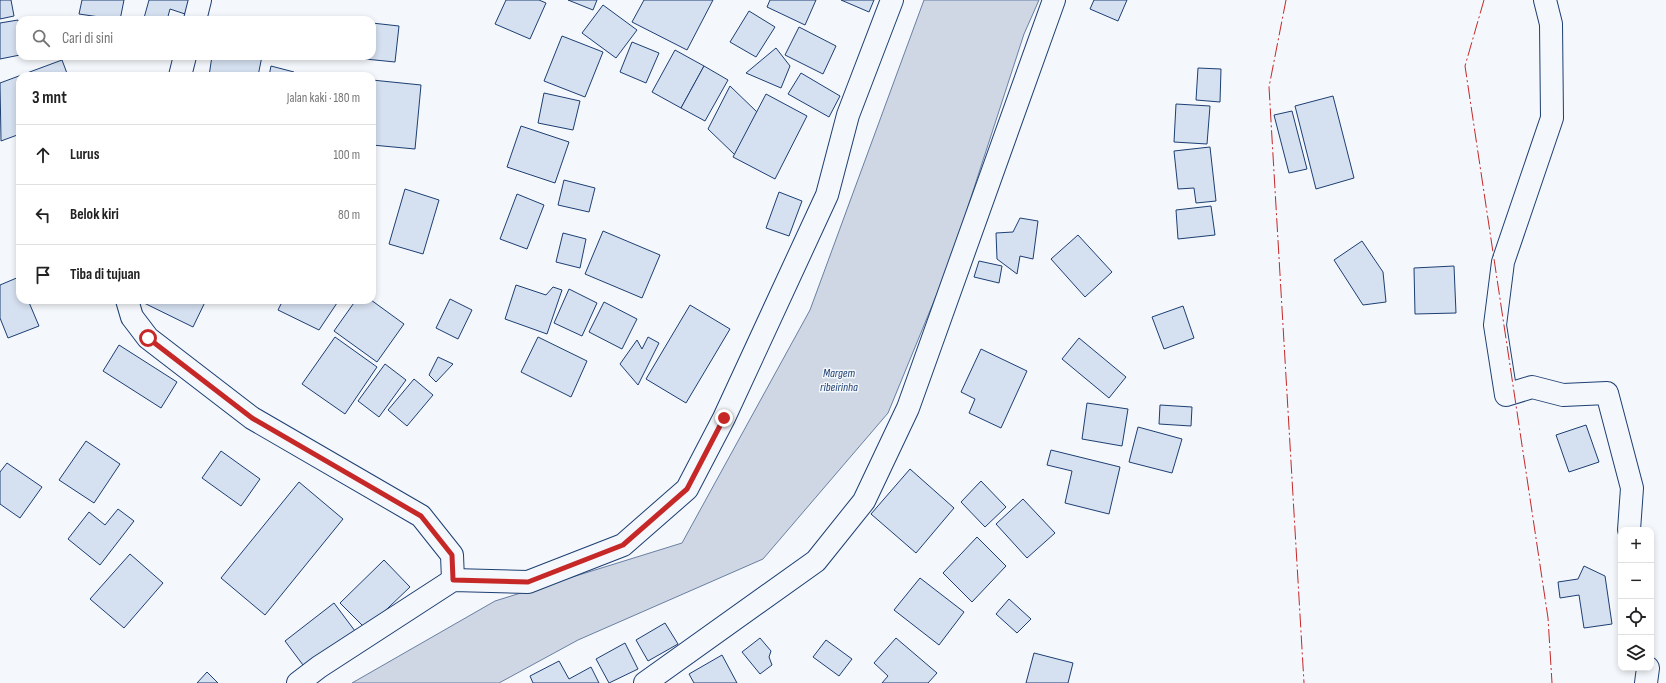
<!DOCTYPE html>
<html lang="id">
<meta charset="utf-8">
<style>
body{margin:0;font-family:"Sofia Sans Condensed",sans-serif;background:#f2f2f2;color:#222}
.controls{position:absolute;right:12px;bottom:12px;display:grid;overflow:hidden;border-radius:8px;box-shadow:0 2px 6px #0003}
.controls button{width:36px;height:36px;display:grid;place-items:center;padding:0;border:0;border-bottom:1px solid #e0e0e0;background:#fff;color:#222;font:20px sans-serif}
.stop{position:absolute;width:12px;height:12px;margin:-9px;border:3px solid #c62828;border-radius:50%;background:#fff}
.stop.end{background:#c62828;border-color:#fff;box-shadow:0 1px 4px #0008}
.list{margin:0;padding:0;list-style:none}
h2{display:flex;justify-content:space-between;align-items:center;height:52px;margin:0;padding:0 16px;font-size:17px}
h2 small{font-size:13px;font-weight:400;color:#767676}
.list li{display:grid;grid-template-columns:26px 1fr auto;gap:12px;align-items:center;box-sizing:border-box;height:60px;padding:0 16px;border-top:1px solid #e0e0e0}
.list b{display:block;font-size:15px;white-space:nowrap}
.list em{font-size:13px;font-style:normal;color:#767676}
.icon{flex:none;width:22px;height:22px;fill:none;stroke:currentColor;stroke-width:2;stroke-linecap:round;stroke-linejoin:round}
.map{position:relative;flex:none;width:1666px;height:683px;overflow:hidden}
.search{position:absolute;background:#fff;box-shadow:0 2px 6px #0003;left:16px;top:16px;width:360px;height:44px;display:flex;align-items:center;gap:10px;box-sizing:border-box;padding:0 14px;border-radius:12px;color:#767676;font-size:15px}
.panel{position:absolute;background:#fff;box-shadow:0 2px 6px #0003;left:16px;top:72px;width:360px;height:232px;border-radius:12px}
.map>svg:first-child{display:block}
.water{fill:#cfd7e4;stroke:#687fa3}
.building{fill:#d5e0f0;stroke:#1d3f73}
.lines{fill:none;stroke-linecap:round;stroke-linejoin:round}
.minor-casing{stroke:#1d3f73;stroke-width:24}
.minor{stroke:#f4f7fb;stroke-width:22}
.power{stroke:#c62828;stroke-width:1;stroke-dasharray:14 3 2 3;stroke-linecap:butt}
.route{stroke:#c62828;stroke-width:5}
.labels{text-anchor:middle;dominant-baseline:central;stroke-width:3;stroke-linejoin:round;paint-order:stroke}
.water-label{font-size:12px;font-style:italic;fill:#1d3f73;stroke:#f4f7fb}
</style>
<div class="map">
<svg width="1666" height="683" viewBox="0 0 1666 683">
<rect width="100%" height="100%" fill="#f4f7fb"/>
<path class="water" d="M924 0H1039L1024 34 950 262 888 413 763 559 578 640 499 683H352L495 601 682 543 810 310Z"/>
<g class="building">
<path d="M0 0H11L14 16 0 19Z"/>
<path d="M82 0H124L120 20 79 14Z"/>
<path d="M149 0H189L185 14 170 9 167 20H151L144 18Z"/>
<path d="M506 0H539L546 3 530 39 495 24Z"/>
<path d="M568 0H597L593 10Z"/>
<path d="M644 0H713L687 50 632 22Z"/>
<path d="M770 0H816L805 25 767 7Z"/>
<path d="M841 0H874L869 12Z"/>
<path d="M1094 0H1127L1118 21 1090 9Z"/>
<path d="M603 5 637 30 616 58 582 33Z"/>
<path d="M749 11 775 27 756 57 730 42Z"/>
<path d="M18 20 20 32V55L0 59V23Z"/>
<path d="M372 23 399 26 395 62 355 58V56H372Z"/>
<path d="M799 27 836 46 823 74 785 55Z"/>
<path d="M562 36 603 52 585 97 544 81Z"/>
<path d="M632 42 659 53 646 83 620 72Z"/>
<path d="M776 48 790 66 781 88 746 73Z"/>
<path d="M675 50 704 66 681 108 652 92Z"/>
<path d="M212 56H262L258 76H209Z"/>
<path d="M62 60 68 76H20V134L1 141 0 83Z"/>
<path d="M271 66 294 72 293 76H269Z"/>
<path d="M704 66 728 80 705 121 681 108Z"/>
<path d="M1198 68 1221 69 1220 102 1196 100Z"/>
<path d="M801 73 840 96 829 117 788 94Z"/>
<path d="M372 80 421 85 415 149 372 145Z"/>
<path d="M730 86 757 112 735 155 708 129Z"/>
<path d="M544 93 580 101 573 130 538 123Z"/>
<path d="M766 94 807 116 775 179 733 157Z"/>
<path d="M1333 96 1354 178 1316 189 1295 106Z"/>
<path d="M1176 104 1210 106 1207 144 1174 142Z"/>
<path d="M1292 111 1307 169 1289 173 1274 115Z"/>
<path d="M521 126 569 142 555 183 507 167Z"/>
<path d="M1210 147 1216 201 1196 203 1194 188 1178 189 1174 151Z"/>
<path d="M564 180 595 188 589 212 558 205Z"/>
<path d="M405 189 439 200 423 254 389 244Z"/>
<path d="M779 192 802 201 789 236 766 228Z"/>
<path d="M517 194 544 205 527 249 500 239Z"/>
<path d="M1211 206 1215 235 1178 239 1176 210Z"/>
<path d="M1020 218 1038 221 1033 259 1020 256 1017 274 997 259 996 233 1013 232Z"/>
<path d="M603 231 660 255 642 298 585 274Z"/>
<path d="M563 233 586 239 580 268 556 262Z"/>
<path d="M1078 235 1112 272 1085 297 1051 259Z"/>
<path d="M1362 241 1383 272 1386 302 1363 305 1334 260Z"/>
<path d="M979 261 1002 266 999 283 974 277Z"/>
<path d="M1454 266 1456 313 1415 314 1414 268Z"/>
<path d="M19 277 20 300H28L39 326 8 338 0 318V285Z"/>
<path d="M516 285 546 295 553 287 562 290 547 334 505 319Z"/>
<path d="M569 289 597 303 582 336 554 323Z"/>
<path d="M450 299 472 310 458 339 436 328Z"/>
<path d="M143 300H206L193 327 142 302Z"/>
<path d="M283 300H331L337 303 319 330 278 310Z"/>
<path d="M356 300H371L404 324 377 362 334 331Z"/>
<path d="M604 302 637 319 622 349 589 332Z"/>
<path d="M690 305 730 329 686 403 646 379Z"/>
<path d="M1183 306 1194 338 1164 349 1152 317Z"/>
<path d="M335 337 377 367 345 414 302 384Z"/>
<path d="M538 337 587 361 571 397 521 372Z"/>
<path d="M648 337 659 343 638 385 620 364 637 340 642 349Z"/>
<path d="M1079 338 1126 377 1109 398 1062 359Z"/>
<path d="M119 345 177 382 161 408 103 371Z"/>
<path d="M981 349 1027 371 1001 428 969 413 975 399 961 392Z"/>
<path d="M438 357 453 364 436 382 429 375Z"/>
<path d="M385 364 406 380 379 417 358 401Z"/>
<path d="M414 379 433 395 407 426 388 410Z"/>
<path d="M1087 403 1128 409 1122 446 1082 439Z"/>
<path d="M1160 405 1192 407 1191 426 1159 424Z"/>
<path d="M1586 425 1599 462 1569 472 1556 435Z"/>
<path d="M1138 427 1182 439 1172 473 1129 462Z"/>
<path d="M86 441 120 464 94 503 59 480Z"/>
<path d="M1051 450 1120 467 1109 514 1065 503 1072 471 1047 465Z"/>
<path d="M221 451 260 479 241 506 202 478Z"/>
<path d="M7 463 42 487 20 518 0 504V472Z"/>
<path d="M910 469 954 508 916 553 871 514Z"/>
<path d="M981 481 1006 507 985 527 961 502Z"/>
<path d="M299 482 343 519 265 615 221 578Z"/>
<path d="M1023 499 1055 533 1027 558 996 524Z"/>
<path d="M118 509 134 521 100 565 68 539 89 512 105 525Z"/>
<path d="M977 537 1006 566 972 602 943 573Z"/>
<path d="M130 554 163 583 124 628 90 599Z"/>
<path d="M384 560 410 587 366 629 340 603Z"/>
<path d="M1584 566 1605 576 1612 624 1584 628 1579 595 1560 598 1558 582 1578 579Z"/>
<path d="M920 578 964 612 939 645 894 610Z"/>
<path d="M1009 599 1031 619 1017 633 996 614Z"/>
<path d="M334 603 355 631 306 669 285 641Z"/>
<path d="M665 623 678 644 648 661 636 640Z"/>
<path d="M760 638 771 651 769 657 772 665 760 674 742 652Z"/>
<path d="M896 638 937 673 928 683H882L888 676 874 663Z"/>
<path d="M826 640 852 659 839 676 813 657Z"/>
<path d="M625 643 638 669 609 683 596 659Z"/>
<path d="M1034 653 1073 663 1068 683H1026Z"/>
<path d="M722 655 737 683H694L689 674Z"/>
<path d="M559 661 569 679 591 667 599 683H533L530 676Z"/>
<path d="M207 672 218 683H197Z"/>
</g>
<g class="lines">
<g class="minor-casing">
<g id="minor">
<path d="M1545 0 1551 24 1552 118 1503 262 1495 325 1506 395 1532 387 1563 395 1607 393 1632 488 1629 530"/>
<path d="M195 20 200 0"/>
<path d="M180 76 185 56"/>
<path d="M127 300 132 317 148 338 252 418 421 516 452 555 453 580"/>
<path d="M298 683 319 667 453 580 528 582 623 545 687 489 724 418 827 195 848 115 892 0"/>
<path d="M645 683 816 561 864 501 908 408 1054 0"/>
<path d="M1646 683 1648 668"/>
</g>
</g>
<use href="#minor" class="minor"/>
<g class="power">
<path d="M1286 0 1269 87 1304 683"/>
<path d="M1484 0 1465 66 1548 618 1552 683"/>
</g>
</g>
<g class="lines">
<path class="route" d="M148 338 252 418 421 516 452 555 453 580 528 582 623 545 687 489 724 418"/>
</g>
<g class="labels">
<g class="water-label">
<text x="839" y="373">Margem<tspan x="839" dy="14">ribeirinha</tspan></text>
</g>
</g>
</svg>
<div class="controls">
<button>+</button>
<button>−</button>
<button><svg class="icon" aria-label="locate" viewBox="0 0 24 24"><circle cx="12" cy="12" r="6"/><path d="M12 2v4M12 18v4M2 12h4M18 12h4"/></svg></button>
<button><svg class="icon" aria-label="layers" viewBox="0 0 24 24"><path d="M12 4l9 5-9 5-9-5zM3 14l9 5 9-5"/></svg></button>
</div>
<div class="stop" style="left:148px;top:338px"></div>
<div class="stop end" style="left:724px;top:418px"></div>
<div class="search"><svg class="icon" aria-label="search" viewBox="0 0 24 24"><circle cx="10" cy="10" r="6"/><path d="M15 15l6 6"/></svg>Cari di sini</div>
<section class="panel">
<h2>3 mnt<small>Jalan kaki · 180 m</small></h2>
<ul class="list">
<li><svg class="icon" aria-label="ahead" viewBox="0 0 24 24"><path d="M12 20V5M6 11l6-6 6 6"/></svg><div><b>Lurus</b></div><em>100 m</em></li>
<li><svg class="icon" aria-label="left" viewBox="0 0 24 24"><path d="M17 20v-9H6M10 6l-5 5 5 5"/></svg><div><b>Belok kiri</b></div><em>80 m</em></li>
<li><svg class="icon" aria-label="arrive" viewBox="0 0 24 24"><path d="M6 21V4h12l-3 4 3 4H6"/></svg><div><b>Tiba di tujuan</b></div></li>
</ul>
</section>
</div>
